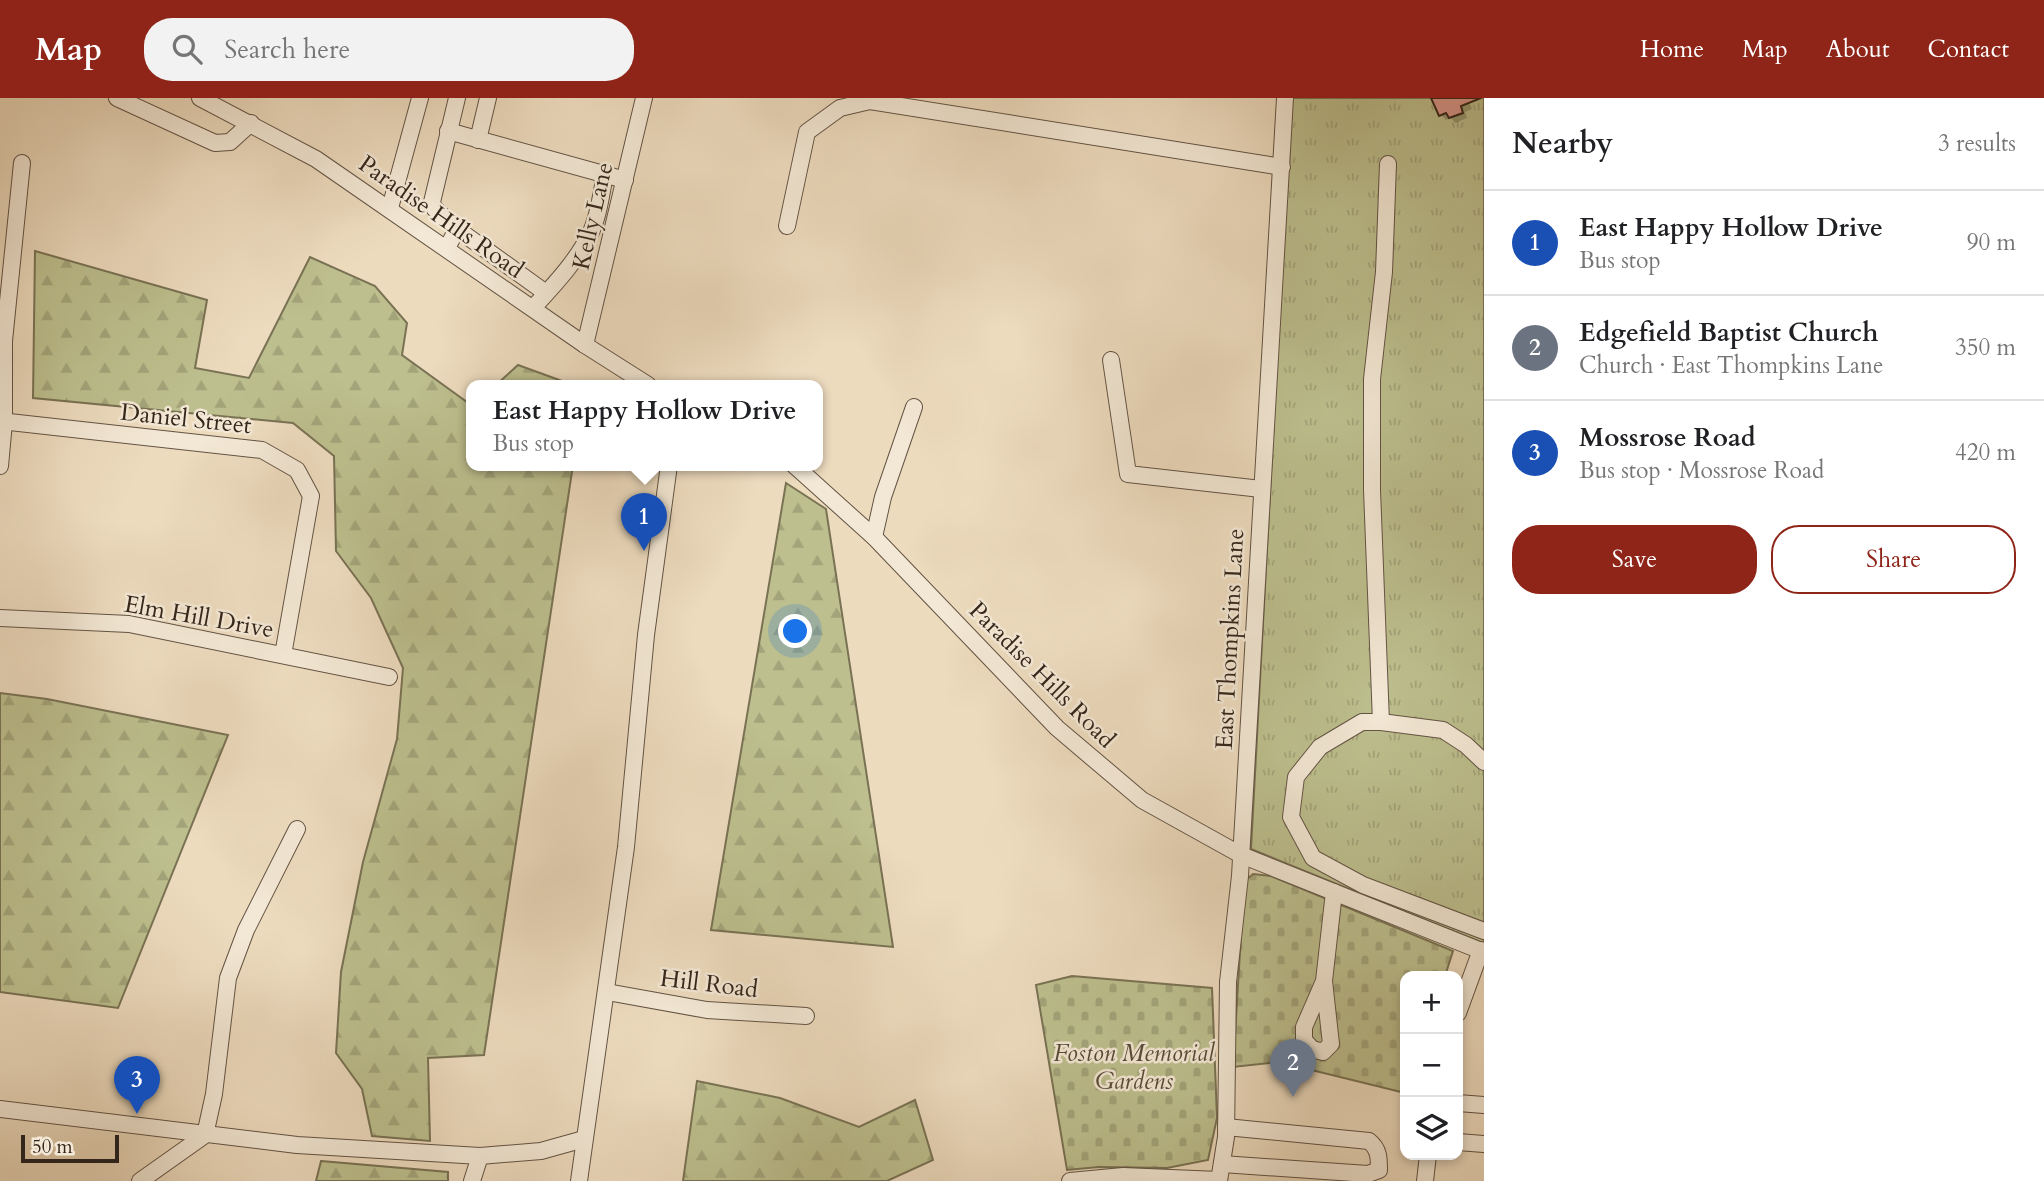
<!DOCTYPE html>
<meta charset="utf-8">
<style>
body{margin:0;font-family:Cardo,serif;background:#f2f2f2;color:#202124}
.controls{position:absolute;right:21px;bottom:21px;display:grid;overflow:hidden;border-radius:14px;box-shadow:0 4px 10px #0003}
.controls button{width:63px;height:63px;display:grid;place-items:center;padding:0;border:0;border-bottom:2px solid #e0e0e0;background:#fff;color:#202124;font:35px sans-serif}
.scale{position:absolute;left:21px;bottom:18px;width:98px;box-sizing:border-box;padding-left:7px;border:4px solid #35261b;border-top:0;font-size:19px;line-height:24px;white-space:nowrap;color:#35261b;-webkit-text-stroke:5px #f3e8d5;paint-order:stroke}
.you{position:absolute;left:796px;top:534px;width:24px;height:24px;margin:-18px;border:5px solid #fff;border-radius:50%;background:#1a73e8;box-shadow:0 0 0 10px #1a73e833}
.badge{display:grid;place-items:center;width:46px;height:46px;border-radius:50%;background:#8f2418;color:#fff;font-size:23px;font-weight:700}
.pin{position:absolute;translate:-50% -58px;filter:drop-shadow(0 2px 4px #0008)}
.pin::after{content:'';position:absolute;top:37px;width:24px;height:21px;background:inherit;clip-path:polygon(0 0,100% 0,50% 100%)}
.popup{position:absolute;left:466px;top:282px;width:357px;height:91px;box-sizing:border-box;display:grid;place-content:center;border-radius:14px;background:#fff;filter:drop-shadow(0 2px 5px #0005);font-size:23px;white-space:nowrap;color:#757577}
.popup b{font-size:26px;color:#202124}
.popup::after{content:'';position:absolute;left:50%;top:100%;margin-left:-14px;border:14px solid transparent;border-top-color:#fff}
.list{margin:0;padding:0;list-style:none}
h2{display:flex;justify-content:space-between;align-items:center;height:91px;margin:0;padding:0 28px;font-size:30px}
h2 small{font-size:23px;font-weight:400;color:#757577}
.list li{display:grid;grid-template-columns:46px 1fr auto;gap:21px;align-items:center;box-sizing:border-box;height:105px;padding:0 28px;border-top:2px solid #e0e0e0}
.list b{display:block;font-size:26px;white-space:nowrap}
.list p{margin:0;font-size:23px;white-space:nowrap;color:#757577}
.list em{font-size:23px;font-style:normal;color:#757577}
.actions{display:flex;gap:14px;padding:21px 28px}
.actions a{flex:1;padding:16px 0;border:2px solid #8f2418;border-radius:28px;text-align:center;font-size:24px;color:#8f2418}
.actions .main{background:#8f2418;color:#fff}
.icon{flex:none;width:38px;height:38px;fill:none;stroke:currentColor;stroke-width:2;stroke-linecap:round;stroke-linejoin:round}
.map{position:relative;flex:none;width:1484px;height:1083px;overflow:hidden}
header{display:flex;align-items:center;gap:42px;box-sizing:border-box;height:98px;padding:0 35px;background:#8f2418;color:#fff}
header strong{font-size:33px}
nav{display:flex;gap:38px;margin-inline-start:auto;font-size:24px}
.search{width:490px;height:63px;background:#f2f2f2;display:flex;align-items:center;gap:18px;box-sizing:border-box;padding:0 24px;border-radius:28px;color:#757577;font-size:26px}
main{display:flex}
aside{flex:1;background:#fff}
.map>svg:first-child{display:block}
.grass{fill:url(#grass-tufts);stroke:#797254;stroke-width:2}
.forest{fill:url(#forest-firs);stroke:#797254;stroke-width:2}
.cemetery{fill:url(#cemetery-stones);stroke:#797254;stroke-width:2}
.shadow{fill:#0003}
.building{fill:#d8968b;stroke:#35261b;stroke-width:2}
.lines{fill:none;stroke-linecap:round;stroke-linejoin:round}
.minor-casing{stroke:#635344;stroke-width:18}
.minor{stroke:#f3e8d5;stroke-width:16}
.labels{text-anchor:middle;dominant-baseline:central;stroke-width:5;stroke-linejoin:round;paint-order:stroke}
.street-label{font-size:24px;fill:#35261b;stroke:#f3e8d5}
.park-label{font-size:24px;font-style:italic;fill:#574c38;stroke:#f3e8d5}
</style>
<header>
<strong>Map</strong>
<div class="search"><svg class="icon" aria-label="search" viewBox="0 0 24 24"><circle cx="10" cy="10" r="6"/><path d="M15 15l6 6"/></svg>Search here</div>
<nav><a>Home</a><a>Map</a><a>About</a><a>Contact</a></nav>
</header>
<main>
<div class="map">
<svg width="1484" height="1083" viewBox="0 0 1484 1083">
<defs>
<pattern id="grass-tufts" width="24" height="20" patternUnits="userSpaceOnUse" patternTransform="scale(1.75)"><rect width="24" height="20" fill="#bdbf8e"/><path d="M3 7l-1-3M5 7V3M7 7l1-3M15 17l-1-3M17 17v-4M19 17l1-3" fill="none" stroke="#a3a47a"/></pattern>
<pattern id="forest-firs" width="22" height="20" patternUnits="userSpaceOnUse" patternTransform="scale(1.75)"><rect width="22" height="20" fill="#bdbf8e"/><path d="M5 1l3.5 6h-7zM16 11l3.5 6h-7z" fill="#a3a47a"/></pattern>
<pattern id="cemetery-stones" width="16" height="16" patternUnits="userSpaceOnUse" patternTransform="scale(1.75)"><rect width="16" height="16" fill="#bdbf8e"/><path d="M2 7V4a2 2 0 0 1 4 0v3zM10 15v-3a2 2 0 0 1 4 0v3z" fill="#a3a47a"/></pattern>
</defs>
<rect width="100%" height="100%" fill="#eddbbe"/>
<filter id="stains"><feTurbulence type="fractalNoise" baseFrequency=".00286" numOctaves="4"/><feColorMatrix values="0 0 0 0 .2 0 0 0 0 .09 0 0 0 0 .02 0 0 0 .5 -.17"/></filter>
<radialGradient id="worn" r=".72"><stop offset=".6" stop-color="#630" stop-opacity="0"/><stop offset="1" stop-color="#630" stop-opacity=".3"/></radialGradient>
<path class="grass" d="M1291 0H1484V846L1251 751Z"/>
<g class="forest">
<path d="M35 153 207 202 195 270 249 280 310 159 375 188 407 225 402 257 471 307V367H573L484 957 428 960 430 1043 372 1038 362 991 336 955 341 874 363 764 397 641 403 570 371 500 336 453 334 358 293 325 33 300Z"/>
<path d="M518 267 573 287H496Z"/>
<path d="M786 385 826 411 893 849 711 832Z"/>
<path d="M0 595 47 601 228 637 118 910 0 894Z"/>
<path d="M697 983 780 1000 859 1029 915 1002 933 1062 887 1083H683Z"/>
<path d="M321 1063 448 1074V1083H316Z"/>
</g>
<g class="cemetery">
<path d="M1253 776 1271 778 1453 853 1445 878H1405V995L1279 964 1233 969 1243 805 1245 783Z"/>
<path d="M1072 878 1212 890 1217 1020 1208 1062 1167 1070 1099 1069 1067 1072 1036 887Z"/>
</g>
<path class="shadow" d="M1433 0H1467L1472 11 1465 14 1467 20 1455 25 1451 20 1446 22 1441 17Z"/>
<path class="building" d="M1431 0H1481L1461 8 1463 15 1449 20 1446 15 1439 18Z"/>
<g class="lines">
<g class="minor-casing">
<g id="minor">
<path d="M117 0 215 45 230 44 251 25"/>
<path d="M200 0 316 61 585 247 648 287"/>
<path d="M448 33 625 82"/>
<path d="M478 42 488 0"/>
<path d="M1388 66 1384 174 1372 281V392L1381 624 1443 632 1466 647 1484 664"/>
<path d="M390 110 420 0"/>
<path d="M787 128 807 34 840 10 870 3 1282 69"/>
<path d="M457 131 546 195"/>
<path d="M447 150 457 131 434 110 432 104 457 0"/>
<path d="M533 210C554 187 576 164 590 136 599 118 601 96 605 77"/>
<path d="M585 247 644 0"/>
<path d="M1111 262 1128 376 1261 391"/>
<path d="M0 323 262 352 297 372 311 398 283 557"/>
<path d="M794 367 874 439 1057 630 1142 702 1241 757 1484 854"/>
<path d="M0 368 4 324V243L22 65"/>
<path d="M874 439 883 399 914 309"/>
<path d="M0 520 129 526 389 579"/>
<path d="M1381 624H1362L1320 649 1296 679 1291 719 1313 760 1363 787 1484 833"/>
<path d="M1324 883 1331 946 1323 954 1312 951 1304 942V929L1324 883 1334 794"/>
<path d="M607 894 707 912 806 918"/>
<path d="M1458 915 1481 852"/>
<path d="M1458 1005 1484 1007"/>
<path d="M0 1011 297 1047 480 1058 541 1053 584 1041"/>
<path d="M1458 1044 1484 1046"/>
<path d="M1222 1066 1368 1076 1379 1072C1379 1060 1379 1051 1369 1043L1226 1029"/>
<path d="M140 1083 205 1037 214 996 228 880 246 832 297 731"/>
<path d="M472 1083 480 1058"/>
<path d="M579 1083 626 749 646 537 669 367"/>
<path d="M1070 1083 1123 1078 1219 1082"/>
<path d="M1219 1083 1226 1039 1228 884 1240 778 1285 0"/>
<path d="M1425 1083 1428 1057"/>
</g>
</g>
<use href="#minor" class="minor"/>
</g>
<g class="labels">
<g class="street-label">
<text transform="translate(593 118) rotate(-77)">Kelly Lane</text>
<text transform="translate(441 119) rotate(35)">Paradise Hills Road</text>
<text transform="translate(186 321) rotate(6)">Daniel Street</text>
<text transform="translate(199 519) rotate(10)">Elm Hill Drive</text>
<text transform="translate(1230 541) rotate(-87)">East Thompkins Lane</text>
<text transform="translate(1042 577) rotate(45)">Paradise Hills Road</text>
<text transform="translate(709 886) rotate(7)">Hill Road</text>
</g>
<g class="park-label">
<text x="1134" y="955">Foston Memorial<tspan x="1134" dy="28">Gardens</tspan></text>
</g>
</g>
<rect width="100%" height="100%" filter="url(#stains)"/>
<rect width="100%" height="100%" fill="url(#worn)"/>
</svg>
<div class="controls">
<button>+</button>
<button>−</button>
<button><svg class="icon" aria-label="layers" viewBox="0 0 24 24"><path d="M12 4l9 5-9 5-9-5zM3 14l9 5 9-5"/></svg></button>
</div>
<div class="scale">50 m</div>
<div class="you"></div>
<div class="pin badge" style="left:644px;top:453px;background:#1a4fb4">1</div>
<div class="popup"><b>East Happy Hollow Drive</b>Bus stop</div>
<div class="pin badge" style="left:1293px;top:999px;background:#6b7280">2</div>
<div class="pin badge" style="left:137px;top:1016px;background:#1a4fb4">3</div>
</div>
<aside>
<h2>Nearby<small>3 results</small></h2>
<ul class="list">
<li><span class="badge" style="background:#1a4fb4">1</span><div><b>East Happy Hollow Drive</b><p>Bus stop</p></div><em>90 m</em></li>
<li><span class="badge" style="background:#6b7280">2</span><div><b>Edgefield Baptist Church</b><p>Church · East Thompkins Lane</p></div><em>350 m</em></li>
<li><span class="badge" style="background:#1a4fb4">3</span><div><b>Mossrose Road</b><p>Bus stop · Mossrose Road</p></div><em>420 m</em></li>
</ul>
<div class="actions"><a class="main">Save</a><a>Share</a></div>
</aside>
</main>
